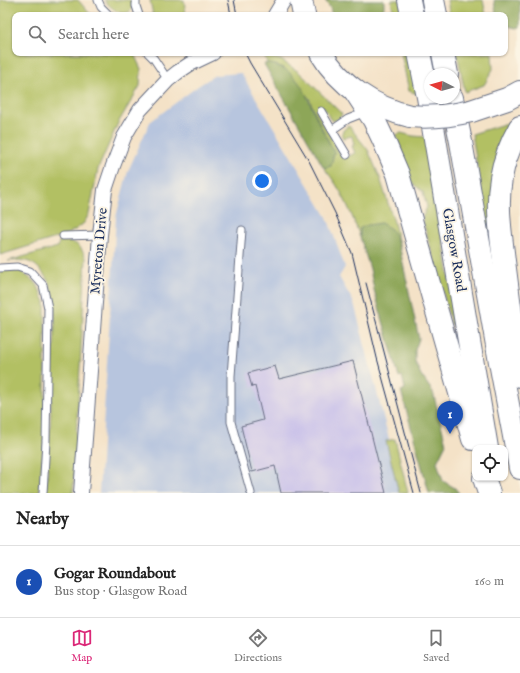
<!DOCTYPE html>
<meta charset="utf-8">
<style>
body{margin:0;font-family:"IM FELL English",serif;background:#f2f2f2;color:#222}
.controls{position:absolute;right:12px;bottom:12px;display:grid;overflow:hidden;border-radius:8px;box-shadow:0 1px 3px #0004}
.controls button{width:36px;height:36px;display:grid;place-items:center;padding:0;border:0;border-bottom:1px solid #e0e0e0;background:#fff;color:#222;font:20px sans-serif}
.compass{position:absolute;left:424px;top:68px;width:36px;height:36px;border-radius:50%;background:#fff;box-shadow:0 1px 3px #0004;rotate:276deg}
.you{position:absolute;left:262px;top:181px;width:14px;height:14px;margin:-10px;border:3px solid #fff;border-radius:50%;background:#1a73e8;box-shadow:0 0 0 6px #1a73e833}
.badge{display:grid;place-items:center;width:26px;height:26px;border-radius:50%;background:#db2777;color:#fff;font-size:13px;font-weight:700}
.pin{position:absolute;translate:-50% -33px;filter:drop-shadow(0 1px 2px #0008)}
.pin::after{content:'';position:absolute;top:21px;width:14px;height:12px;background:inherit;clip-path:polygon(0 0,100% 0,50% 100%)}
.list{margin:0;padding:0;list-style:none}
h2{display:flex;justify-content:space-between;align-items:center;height:52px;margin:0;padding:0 16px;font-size:17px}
h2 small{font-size:13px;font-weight:400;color:#767676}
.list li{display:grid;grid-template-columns:26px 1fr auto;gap:12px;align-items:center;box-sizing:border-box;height:72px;padding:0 16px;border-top:1px solid #e0e0e0}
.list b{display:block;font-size:15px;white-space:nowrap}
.list p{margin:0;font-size:13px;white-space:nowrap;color:#767676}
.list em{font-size:13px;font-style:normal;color:#767676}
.icon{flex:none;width:22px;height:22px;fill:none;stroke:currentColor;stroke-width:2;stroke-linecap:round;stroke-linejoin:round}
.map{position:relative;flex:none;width:520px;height:493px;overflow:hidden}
.search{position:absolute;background:#fff;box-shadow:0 1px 3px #0004;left:12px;right:12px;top:12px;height:44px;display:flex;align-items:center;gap:10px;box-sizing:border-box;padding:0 14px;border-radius:8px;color:#767676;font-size:15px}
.sheet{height:124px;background:#fff}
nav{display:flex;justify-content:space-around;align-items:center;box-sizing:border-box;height:56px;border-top:1px solid #e0e0e0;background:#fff;font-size:11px;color:#767676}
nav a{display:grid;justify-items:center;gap:2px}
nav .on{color:#db2777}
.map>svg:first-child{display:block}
.industrial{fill:#b7c5de}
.green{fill:#b2c063;stroke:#667860}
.forest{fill:#8da659;stroke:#546a5c}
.building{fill:#c4bcea}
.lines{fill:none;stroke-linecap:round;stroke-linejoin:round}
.lane-casing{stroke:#676e83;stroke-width:9}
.street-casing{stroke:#676e83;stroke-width:16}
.primary-casing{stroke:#676e83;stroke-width:24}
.lane{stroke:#fff;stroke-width:7}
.street{stroke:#fff;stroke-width:14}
.primary{stroke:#fff;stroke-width:22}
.tram{stroke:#1b2f5e;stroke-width:1}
.primary-bridge-casing{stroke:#676e83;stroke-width:24;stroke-linecap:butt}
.primary-bridge{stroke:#fff;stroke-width:22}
.labels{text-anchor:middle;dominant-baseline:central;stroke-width:3.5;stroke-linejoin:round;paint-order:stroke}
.street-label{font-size:14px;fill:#1b2f5e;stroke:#fcf5e5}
</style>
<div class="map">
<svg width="520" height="493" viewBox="0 0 520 493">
<rect width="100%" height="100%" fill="#fcf5e5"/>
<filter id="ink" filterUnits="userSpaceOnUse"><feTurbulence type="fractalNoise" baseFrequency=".025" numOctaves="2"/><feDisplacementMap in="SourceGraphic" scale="8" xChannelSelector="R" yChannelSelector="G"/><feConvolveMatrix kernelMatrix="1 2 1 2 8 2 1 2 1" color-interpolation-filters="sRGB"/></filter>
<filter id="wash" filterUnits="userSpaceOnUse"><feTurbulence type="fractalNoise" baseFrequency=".012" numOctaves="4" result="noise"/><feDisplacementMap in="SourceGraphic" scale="16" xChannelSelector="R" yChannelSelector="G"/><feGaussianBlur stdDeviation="0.9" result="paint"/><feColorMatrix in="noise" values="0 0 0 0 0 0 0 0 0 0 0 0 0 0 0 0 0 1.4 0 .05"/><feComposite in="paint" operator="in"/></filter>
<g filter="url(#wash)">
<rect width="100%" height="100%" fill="#f4e2c7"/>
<path class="industrial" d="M241 73 327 217 345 267 339 277 354 303 403 493H99L116 217 128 171 150 122 198 86 215 75Z"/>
<g class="green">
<path d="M0 0H78L91 15H15V53H132L134 54 141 69 140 86 118 123 98 169 89 214 84 223 75 230 63 236 0 255Z"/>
<path d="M104 0H131L132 9C124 20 110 7 104 0Z"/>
<path d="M150 0H184L186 15H153Z"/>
<path d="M391 0H400L403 15H394Z"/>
<path d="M447 0H483L486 15H450Z"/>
<path d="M401 53H410L418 94 409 91Z"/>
<path d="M457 53H492L493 69 487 80 484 85 465 92Z"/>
<path d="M264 54 281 60 299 72 342 114 339 119 333 121 330 119 324 107 317 112 343 159 355 153 352 146 354 145 352 136 343 138C340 133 344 128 349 126L368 150 380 178 394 222 401 254 395 235 360 228V237C350 210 343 191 324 168L331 166 334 152 318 120 309 98 279 66 267 63Z"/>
<path d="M511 123 499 301 472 134 504 124Z"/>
<path d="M401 133 413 136 426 137 457 325 451 324 438 274 422 218 427 207 423 192 412 183 396 135Z"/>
<path d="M59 241C74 241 80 243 86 258L73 493H46C47 472 49 450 50 429 51 414 51 399 51 384 53 356 60 305 48 281 38 263 28 258 8 261L58 247Z"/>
<path d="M5 270H19L27 276 37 284 45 302V428L39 493H0V272Z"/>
<path d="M395 439 408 493H399L386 441Z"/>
</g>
<g class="forest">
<path d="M325 0H384V7L382 15H332L330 8Z"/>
<path d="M494 0H520V27L517 28 505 25V15H497L496 14Z"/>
<path d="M267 63C275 65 284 67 290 73 305 86 310 104 318 121 323 132 329 142 334 152L331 166 324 168 264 64Z"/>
<path d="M381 223 391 229 395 235 401 254 419 339 415 350V361L421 375 433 392 446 444 437 462 443 481 455 488 459 493H429L401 391 405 389 402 376 399 377 374 290 370 269 360 237V228L368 225Z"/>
</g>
<g id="blocks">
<path class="building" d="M353 361 386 493H281L275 466 252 472 241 426 263 420 255 386 252 387 248 373 275 366 279 379Z"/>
</g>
</g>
<g filter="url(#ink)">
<use href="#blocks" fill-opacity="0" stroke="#676e83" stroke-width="1"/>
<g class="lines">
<g class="lane-casing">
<g id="lane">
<path d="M98 0 101 7 109 15"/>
<path d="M136 0V6L139 15"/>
<path d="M148 53 154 59 168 80"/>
<path d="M321 111 332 130"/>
<path d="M347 155 332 130 348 119 366 112"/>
<path d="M242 230 231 376V422L251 493"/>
<path d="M63 236 100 235"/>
<path d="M0 268 17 267 30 271 43 285 48 308 46 441 43 493"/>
</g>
</g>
<g class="street-casing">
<g id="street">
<path d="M275 15 284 0"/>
<path d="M81 493 100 235 105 190 113 166 124 137 140 110 168 80 178 72 190 64 213 53"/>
</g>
</g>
<g class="primary-casing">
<g id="primary">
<path d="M301 0 304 15"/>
<path d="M409 0 412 15"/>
<path d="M433 0 436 15"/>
<path d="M321 53C340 85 374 108 410 116"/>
<path d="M419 53 428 97 487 448"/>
<path d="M443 53 447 74"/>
<path d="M355 91 374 120 383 139 398 174 473 439"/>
<path d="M452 98 461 142 500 362 520 468"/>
<path d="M471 111 507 99 520 92"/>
<path d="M520 127C511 143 504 160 501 178 496 206 501 234 504 261 509 300 514 338 520 376"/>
<path d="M484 478 489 493"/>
</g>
</g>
<use href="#lane" class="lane"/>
<use href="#street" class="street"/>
<use href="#primary" class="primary"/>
<g class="tram">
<path d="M228 0 231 15"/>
<path d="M234 0 237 15"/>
<path d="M245 53 250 63 309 161 335 213 352 253 377 358 414 493"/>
<path d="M366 283 421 493"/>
</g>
<g class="primary-bridge-casing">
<path id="primary-bridge" d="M410 116C433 118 450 116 471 111"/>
</g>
<use href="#primary-bridge" class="primary-bridge"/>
</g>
</g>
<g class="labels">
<g class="street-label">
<text transform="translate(454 250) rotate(80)">Glasgow Road</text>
<text transform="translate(99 251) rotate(-85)">Myreton Drive</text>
</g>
</g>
</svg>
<div class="controls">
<button><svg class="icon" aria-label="locate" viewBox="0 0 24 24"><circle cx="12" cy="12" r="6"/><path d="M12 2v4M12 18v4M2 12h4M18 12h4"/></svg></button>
</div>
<svg class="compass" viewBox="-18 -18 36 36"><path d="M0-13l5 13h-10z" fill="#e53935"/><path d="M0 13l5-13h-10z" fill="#767676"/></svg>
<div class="you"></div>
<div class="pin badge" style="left:450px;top:434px;background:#1a4fb4">1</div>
<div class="search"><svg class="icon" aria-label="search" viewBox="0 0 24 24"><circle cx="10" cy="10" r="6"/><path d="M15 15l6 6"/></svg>Search here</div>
</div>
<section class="sheet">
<h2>Nearby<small></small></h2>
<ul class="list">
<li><span class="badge" style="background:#1a4fb4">1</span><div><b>Gogar Roundabout</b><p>Bus stop · Glasgow Road</p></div><em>160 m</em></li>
</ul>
</section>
<nav>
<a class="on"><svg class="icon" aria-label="map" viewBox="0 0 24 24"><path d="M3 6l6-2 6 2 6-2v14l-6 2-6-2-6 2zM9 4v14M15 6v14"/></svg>Map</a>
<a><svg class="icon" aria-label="directions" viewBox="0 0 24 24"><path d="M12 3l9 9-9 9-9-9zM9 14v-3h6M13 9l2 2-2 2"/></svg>Directions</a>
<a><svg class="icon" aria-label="saved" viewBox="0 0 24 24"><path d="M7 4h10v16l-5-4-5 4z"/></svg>Saved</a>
</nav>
